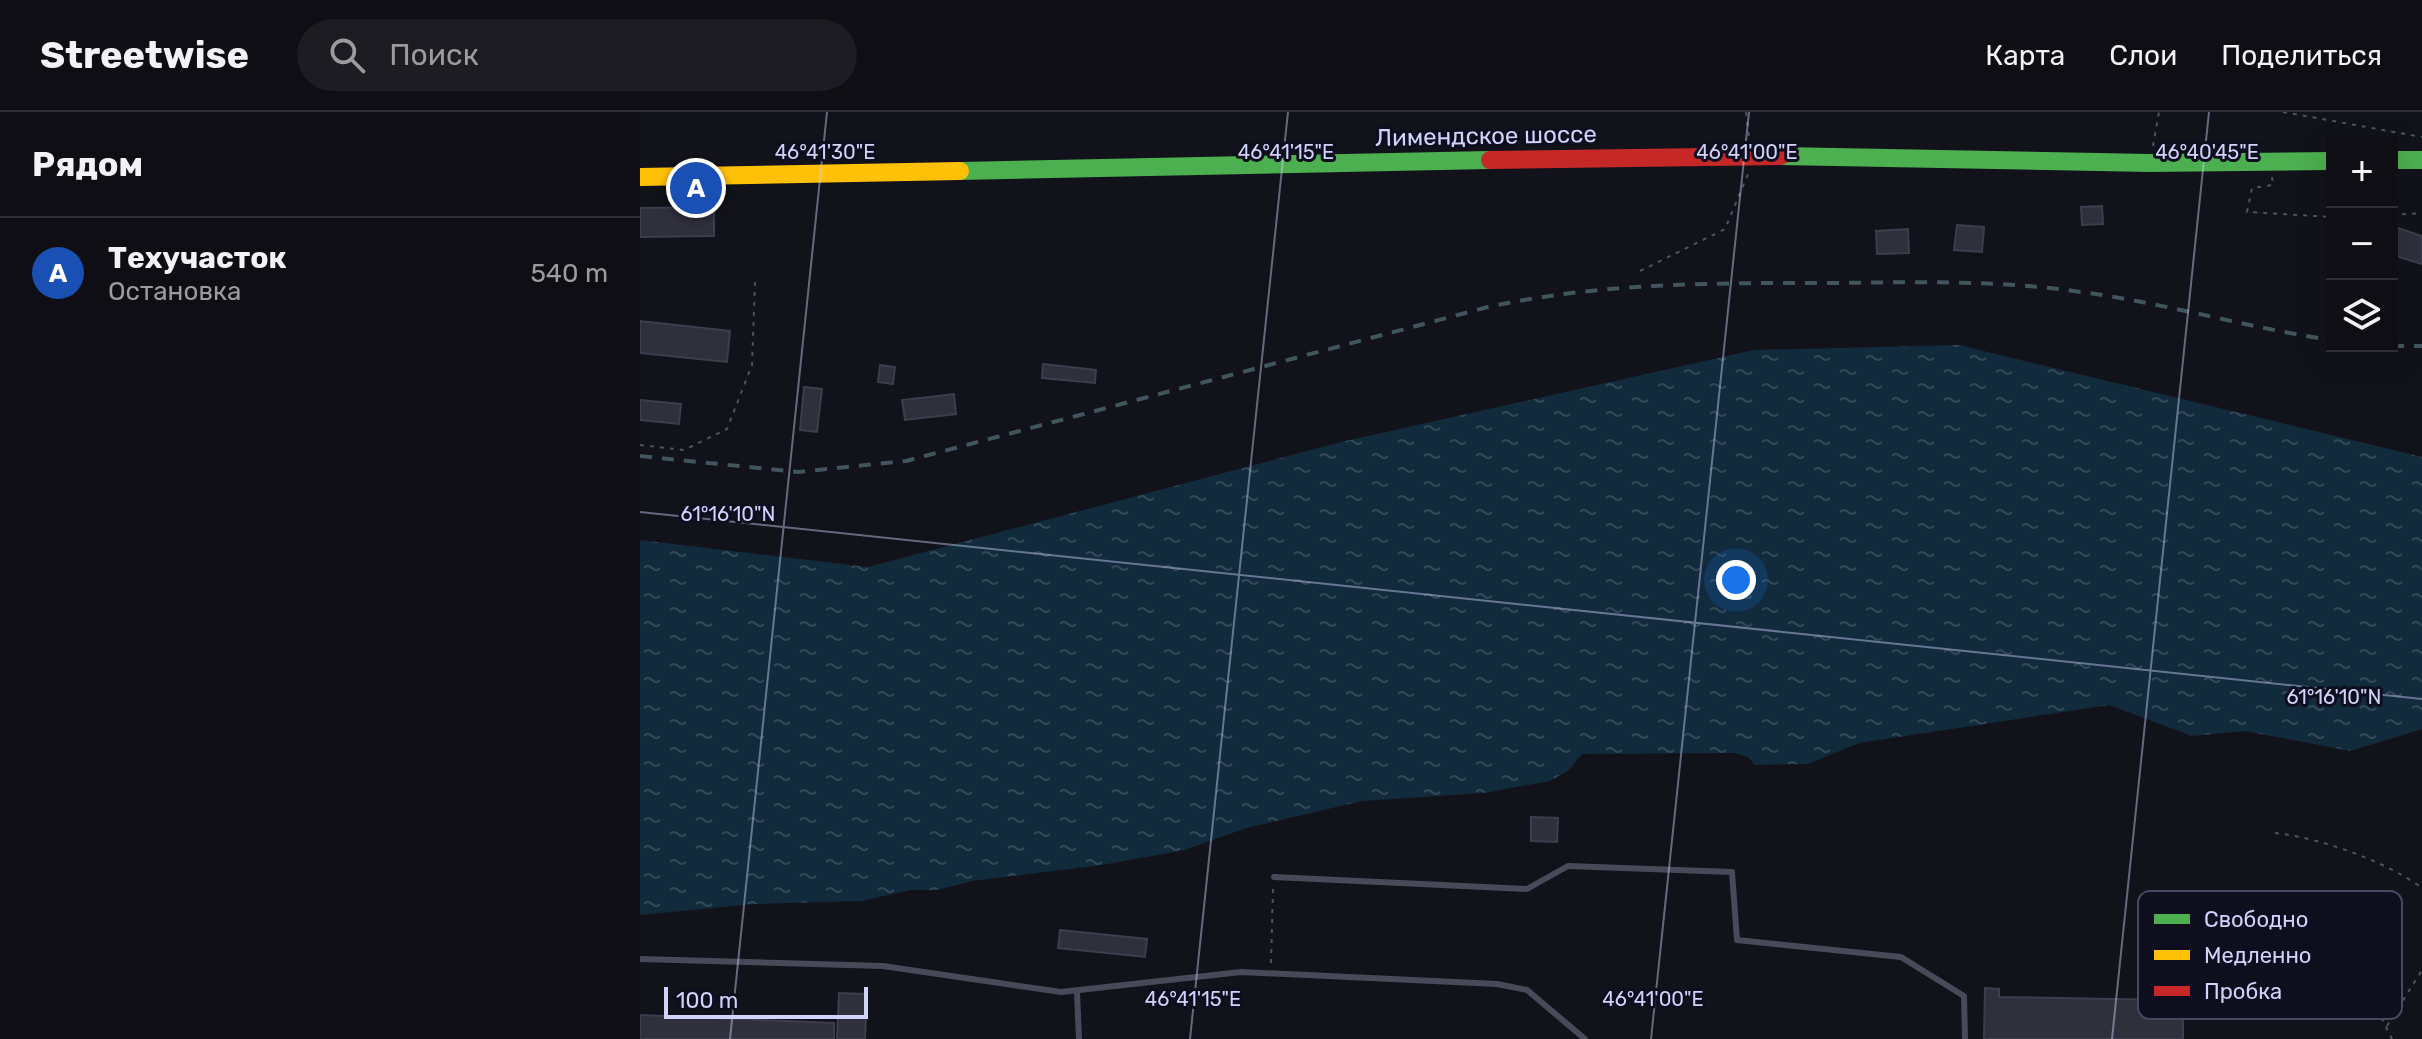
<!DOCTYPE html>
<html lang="ru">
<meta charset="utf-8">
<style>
body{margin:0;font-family:Rubik,sans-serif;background:#1c1c22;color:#f1f3f6}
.controls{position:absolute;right:24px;top:24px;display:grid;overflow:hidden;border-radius:0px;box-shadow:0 8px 32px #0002}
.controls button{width:72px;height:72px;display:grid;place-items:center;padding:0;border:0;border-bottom:2px solid #2e2e34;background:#0e0e14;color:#f1f3f6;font:40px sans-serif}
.scale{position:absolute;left:24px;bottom:20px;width:204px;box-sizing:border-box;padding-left:8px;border:4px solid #d0d3fa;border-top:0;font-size:22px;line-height:28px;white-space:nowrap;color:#d0d3fa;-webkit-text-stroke:6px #0e0e1e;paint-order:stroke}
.you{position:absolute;left:1096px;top:468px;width:28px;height:28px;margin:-20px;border:6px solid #fff;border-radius:50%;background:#1a73e8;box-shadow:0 0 0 12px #1a73e833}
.badge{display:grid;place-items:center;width:52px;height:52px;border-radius:50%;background:#8e8fac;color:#fff;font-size:26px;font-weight:700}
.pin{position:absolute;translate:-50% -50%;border:4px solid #fff;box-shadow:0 2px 8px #0006}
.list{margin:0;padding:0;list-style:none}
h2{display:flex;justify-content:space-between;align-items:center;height:104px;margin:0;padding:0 32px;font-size:34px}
h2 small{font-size:26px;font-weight:400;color:#9b9ca0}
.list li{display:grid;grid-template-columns:52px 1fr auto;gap:24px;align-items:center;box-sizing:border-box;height:112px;padding:0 32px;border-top:2px solid #2e2e34}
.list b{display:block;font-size:30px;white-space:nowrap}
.list p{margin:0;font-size:26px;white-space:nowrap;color:#9b9ca0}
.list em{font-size:26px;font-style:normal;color:#9b9ca0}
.icon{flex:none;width:44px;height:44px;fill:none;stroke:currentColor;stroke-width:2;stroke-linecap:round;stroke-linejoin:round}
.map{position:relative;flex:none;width:1782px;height:927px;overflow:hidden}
header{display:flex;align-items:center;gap:48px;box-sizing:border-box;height:112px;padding:0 40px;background:#0e0e14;border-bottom:2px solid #2e2e34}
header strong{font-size:38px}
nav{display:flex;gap:44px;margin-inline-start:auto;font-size:28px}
.search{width:560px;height:72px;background:#1c1c22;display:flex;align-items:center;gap:20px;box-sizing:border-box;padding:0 28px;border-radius:44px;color:#9b9ca0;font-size:30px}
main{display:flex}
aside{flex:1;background:#0e0e14}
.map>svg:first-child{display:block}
.water{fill:url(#water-ripples)}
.building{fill:#30303c;stroke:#3c3d4d;stroke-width:2}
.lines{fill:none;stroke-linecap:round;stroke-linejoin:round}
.path{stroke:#48575d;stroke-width:2;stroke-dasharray:4 6;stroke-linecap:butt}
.lane{stroke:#484a5a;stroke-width:6}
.fast{stroke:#4caf50;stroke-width:18}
.slow{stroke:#ffc107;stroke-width:18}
.jam{stroke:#c62828;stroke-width:18}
.rail{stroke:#40555d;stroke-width:4;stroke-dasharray:12 10;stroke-linecap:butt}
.ticks{fill:none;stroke:#d0d3fa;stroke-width:2;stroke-opacity:0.45}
.labels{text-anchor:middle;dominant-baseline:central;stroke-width:6;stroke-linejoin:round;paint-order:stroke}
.street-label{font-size:24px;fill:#d0d3fa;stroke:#0e0e1e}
.key{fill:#0e0e1e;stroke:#484960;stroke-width:2}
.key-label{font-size:22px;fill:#d0d3fa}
.ticks-label{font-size:20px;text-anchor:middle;fill:#d0d3fa;stroke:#0e0e1e;stroke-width:6;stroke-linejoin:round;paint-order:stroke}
</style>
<header>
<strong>Streetwise</strong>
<div class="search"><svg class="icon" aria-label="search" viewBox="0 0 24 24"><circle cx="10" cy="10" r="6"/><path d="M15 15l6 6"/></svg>Поиск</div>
<nav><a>Карта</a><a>Слои</a><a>Поделиться</a></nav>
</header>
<main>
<aside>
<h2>Рядом<small></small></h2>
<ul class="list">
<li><span class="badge" style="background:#1a4fb4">A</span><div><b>Техучасток</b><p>Остановка</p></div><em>540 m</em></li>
</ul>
</aside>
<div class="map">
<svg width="1782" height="927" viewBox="0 0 1782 927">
<defs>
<pattern id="water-ripples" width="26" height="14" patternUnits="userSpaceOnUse" patternTransform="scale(2)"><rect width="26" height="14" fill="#112a3c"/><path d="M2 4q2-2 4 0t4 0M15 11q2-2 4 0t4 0" fill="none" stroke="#334859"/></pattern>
</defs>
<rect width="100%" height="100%" fill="#12121a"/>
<path class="water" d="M1319 233 1782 345V617L1711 639 1605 619 1552 624 1469 593 1219 631 1168 652 1115 653 1108 645 1095 641 942 642 929 658 910 669 843 681 722 689 606 716 545 738 462 753 332 769 297 778H271L221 789 115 792 0 803V428L228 455 701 330 1114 238Z"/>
<g class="building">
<path d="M1462 94 1463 112 1442 113 1441 95Z"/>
<path d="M74 95V124L0 125V96Z"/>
<path d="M1317 113 1344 115 1342 140 1314 138Z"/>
<path d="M1755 115 1782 124V152L1752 143Z"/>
<path d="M1268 117 1269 141 1237 142 1236 119Z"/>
<path d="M0 209 90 219 87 250 0 241Z"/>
<path d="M403 252 456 258 455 271 402 266Z"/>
<path d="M240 253 255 255 253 272 238 270Z"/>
<path d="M164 275 182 277 177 320 160 318Z"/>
<path d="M314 282 316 302 265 308 262 288Z"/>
<path d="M0 288 41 292 39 312 0 308Z"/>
<path d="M891 705 918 706 917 730 891 729Z"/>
<path d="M420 818 507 827 505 845 418 836Z"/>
<path d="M1345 876 1359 877V885L1528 888V880H1543V927H1344Z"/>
<path d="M199 881 227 882 225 927H197Z"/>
<path d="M0 903 194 911V927H0Z"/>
</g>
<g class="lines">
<g class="path">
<path d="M1106 0 1109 24"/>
<path d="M1643 0 1782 25"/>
<path d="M1513 34 1519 0"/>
<path d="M1632 65 1633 73 1612 76 1607 100 1692 105"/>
<path d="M1752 103 1782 101"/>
<path d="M1000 159 1085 117 1108 62"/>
<path d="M0 333 44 338 87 317 112 253 115 170"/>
<path d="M1635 721C1681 726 1745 749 1782 776"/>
<path d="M1706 834 1752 927"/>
<path d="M631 851 633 777"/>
<path d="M1747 914 1782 858"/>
</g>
<g class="lane">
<path d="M634 765 887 777 928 754 1092 760 1097 828 1261 845 1324 884 1325 927"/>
<path d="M0 847 243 854 421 880 601 860 857 872 887 878 945 927"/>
<path d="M437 880 439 927"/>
</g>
<g class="fast">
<path d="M1141 44 1510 51 1692 49"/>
<path d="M1752 48H1782"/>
<path d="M320 59 850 48"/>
</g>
<path class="slow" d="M0 65 320 59"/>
<path class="jam" d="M850 48 1141 44"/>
<g class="rail">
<path d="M1752 234H1782"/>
<path d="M0 344 158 360 266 349 848 195C965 170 1074 171 1193 171 1276 170 1359 168 1441 180 1526 191 1608 216 1692 228"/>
</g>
</g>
<path class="ticks" d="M0 400 1782 587M90 927 187 0M550 927 648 0M1011 927 1109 0M1472 927 1569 0"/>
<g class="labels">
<g class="street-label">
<text transform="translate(846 24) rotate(-1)">Лимендское шоссе</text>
</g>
</g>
<rect x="1498" y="779" width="264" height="128" rx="12" class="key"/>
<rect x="1514" y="802" width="36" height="10" fill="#4caf50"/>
<rect x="1514" y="838" width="36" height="10" fill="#ffc107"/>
<rect x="1514" y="874" width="36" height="10" fill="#c62828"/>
<g class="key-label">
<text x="1564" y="815">Свободно</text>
<text x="1564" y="851">Медленно</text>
<text x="1564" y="887">Пробка</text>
</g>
<g class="ticks-label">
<text x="185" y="47">46°41'30"E</text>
<text x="646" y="47">46°41'15"E</text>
<text x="1107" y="47">46°41'00"E</text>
<text x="1567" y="47">46°40'45"E</text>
<text x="88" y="409">61°16'10"N</text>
<text x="1694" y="592">61°16'10"N</text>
<text x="553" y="894">46°41'15"E</text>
<text x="1013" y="894">46°41'00"E</text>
</g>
</svg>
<div class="controls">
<button>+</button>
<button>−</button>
<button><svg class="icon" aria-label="layers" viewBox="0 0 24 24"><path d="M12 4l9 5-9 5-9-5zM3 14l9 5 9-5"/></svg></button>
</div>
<div class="scale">100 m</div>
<div class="you"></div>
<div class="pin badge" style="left:56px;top:76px;background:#1a4fb4">A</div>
</div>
</main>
